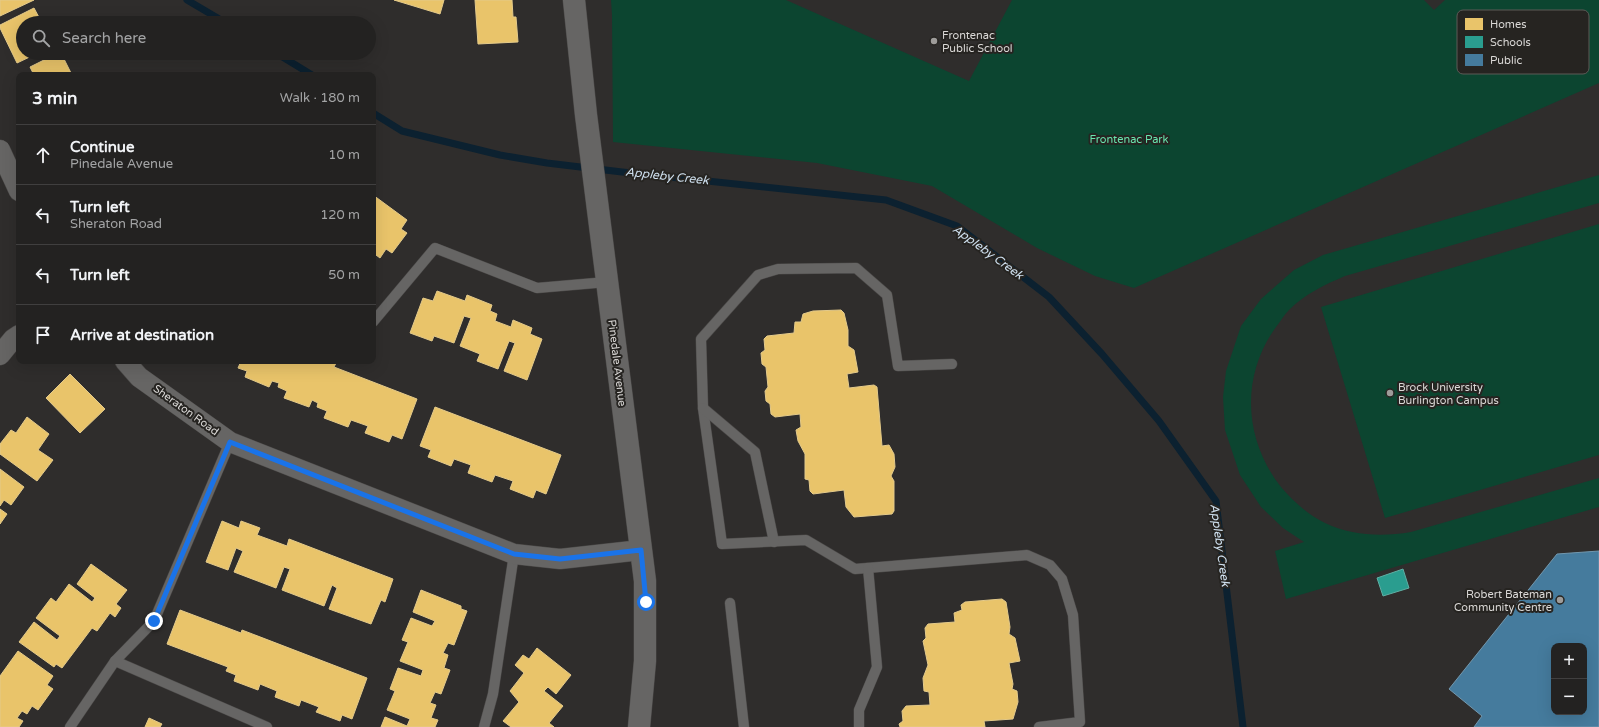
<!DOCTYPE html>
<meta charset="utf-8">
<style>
body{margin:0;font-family:"Varela Round",sans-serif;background:#2b2a2a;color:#f1f3f6}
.controls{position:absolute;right:12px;bottom:12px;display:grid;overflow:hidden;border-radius:8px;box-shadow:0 4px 16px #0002}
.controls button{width:36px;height:36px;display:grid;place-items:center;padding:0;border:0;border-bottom:1px solid #403f3f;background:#232221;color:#f1f3f6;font:20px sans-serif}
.stop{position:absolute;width:12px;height:12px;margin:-9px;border:3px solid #1a73e8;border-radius:50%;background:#fff}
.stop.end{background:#1a73e8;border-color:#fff;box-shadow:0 1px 4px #0008}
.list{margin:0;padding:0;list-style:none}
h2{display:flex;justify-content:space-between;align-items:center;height:52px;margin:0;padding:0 16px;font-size:17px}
h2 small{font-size:13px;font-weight:400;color:#a3a4a5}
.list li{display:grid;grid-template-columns:26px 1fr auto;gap:12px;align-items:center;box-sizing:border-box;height:60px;padding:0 16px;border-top:1px solid #403f3f}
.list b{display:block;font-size:15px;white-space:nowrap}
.list p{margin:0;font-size:13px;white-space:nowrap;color:#a3a4a5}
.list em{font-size:13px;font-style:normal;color:#a3a4a5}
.icon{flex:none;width:22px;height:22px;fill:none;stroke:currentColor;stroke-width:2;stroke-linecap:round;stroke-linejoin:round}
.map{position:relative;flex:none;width:1599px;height:727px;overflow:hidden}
.search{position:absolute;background:#232221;box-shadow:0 4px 16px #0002;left:16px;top:16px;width:360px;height:44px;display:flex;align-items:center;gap:10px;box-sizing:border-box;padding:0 14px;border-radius:22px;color:#a3a4a5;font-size:15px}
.panel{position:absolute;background:#232221;box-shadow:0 4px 16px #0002;left:16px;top:72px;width:360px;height:292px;border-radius:8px}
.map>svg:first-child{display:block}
.green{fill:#0c4530}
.homes{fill:#e9c46a;stroke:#e4ca8a}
.schools{fill:#2a9d8f;stroke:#5fafa4}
.public{fill:#457b9d;stroke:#7297ae;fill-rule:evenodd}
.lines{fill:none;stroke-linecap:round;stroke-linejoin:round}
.stream{stroke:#0c2130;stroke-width:7}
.lane-casing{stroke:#4a4847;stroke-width:11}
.street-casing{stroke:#4a4847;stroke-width:21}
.secondary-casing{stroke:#4a4847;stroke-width:23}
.lane{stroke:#666564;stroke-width:10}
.street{stroke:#666564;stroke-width:20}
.secondary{stroke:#666564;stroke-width:22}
.route{stroke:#1a73e8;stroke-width:5}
.poi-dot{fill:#9e9c9a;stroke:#262421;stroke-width:1.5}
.labels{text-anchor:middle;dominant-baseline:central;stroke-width:4;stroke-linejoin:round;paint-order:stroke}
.poi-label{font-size:11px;fill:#dad8d6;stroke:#262421;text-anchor:start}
.park-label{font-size:11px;fill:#69e5ae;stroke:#262421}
.street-label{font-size:11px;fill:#dad8d6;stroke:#262421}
.water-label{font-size:12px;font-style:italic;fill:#cfe0ef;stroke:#262421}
.key{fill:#262421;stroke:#5c5a57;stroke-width:1}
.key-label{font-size:11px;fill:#dad8d6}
</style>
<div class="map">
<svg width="1599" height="727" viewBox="0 0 1599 727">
<rect width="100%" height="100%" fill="#2f2d2c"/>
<g class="green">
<path d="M611 0H786L969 81 1012 0H1424L1434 10 1445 0H1599V83L1134 288 1095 276 1037 248 932 186 817 163 613 142 612 15Z"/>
<path d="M1599 175V203L1345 276C1324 285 1305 294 1289 310 1284 315 1280 322 1276 327 1240 377 1244 440 1281 487 1293 501 1308 515 1325 523 1353 536 1382 537 1411 532L1599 478V507L1286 599 1275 551 1304 542 1283 528 1261 507 1240 475 1225 430 1223 397 1226 371 1241 326 1261 299 1294 270 1323 255Z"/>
<path d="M1599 224V455L1385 518 1321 307Z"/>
</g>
<g class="homes">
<path d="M0 0H34L0 16Z"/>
<path d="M394 0H444L440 14Z"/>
<path d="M475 0H512L513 17H516L518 42 478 44Z"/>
<path d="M34 8 42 23H23V53H38L17 63 0 28V25Z"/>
<path d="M58 53H61L72 75H34L30 67Z"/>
<path d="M373 195 407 220 401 229 407 233 392 253 386 249 380 258 376 255 373 260Z"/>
<path d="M437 291 465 301 467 295 492 305 490 311 497 314 495 321 511 327 513 320 532 328 530 334 542 339 527 380 504 371 515 343 509 341 498 369 477 361 480 354 460 346 471 318 464 316 454 343 434 336 432 341 410 333 423 298 433 301Z"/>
<path d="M841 310 844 313 848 330V346L854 350 858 372 847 374 849 388 874 385 877 387 882 446 889 445 894 454 895 467 891 476 894 481V511L892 514 854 517 846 507 844 490 813 494 810 491 809 480 805 479V454L798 441 796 430 801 427 800 414 775 417 771 414 770 404 766 401 765 391 768 387 766 367 762 364 761 353 765 350 764 339 767 336 794 333 795 322H801L803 314 813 311Z"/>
<path d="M241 361H330L336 363 334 367 417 399 402 439 392 435 389 442 365 433 368 426 351 420 348 427 324 418 327 411 317 407 318 403 312 400 309 407 284 398 287 391 278 387 279 383 272 381 269 387 245 377 247 371 238 368Z"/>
<path d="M70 374 105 409 80 433 46 398Z"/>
<path d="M435 407 561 455 546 494 536 490 533 498 510 489 513 481 495 475 492 482 468 473 471 465 454 459 451 466 428 457 431 450 420 446Z"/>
<path d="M27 417 49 434 38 450 53 460 37 481 0 454V444L11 430 16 433Z"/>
<path d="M0 469 24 487 11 505 4 500 0 506Z"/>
<path d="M0 509 7 514 0 524Z"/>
<path d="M222 521 239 528 241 521 260 528 257 535 287 546 289 539 393 579 385 602 381 600 371 624 329 609 337 588 332 585 324 606 282 590 290 569 284 567 276 588 234 572 243 551 236 548 228 570 206 562Z"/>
<path d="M91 564 127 590 116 604 121 608 115 617 110 613 97 631 92 628 62 668 56 664 54 667 19 642 34 622 57 640 60 636 36 618 51 598 56 602 69 584 92 602 95 598 77 584Z"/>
<path d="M421 590 461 606V609L467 611 454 645 448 643 443 653 448 655 444 668 450 670 441 694 435 692 430 703 436 705 431 718 438 720 435 727H381L385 717 407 726 410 719 387 710 395 691 390 689 398 668 421 676 423 670 400 661 408 642 402 640 411 618 432 626 435 621 413 612Z"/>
<path d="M1002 599 1006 602 1010 627 1009 634 1015 638 1020 661 1009 663 1013 684 1012 689 1017 691 1018 702 1013 719 984 721 985 727H900L899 724 903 721 902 711 906 706 930 705 929 692 924 691 923 678 928 665 923 641 926 638 925 628 928 624 955 622 954 613 962 610 961 605 965 602Z"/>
<path d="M180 610 241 633 242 630 367 678 352 719 342 715 340 721 316 712 319 707 301 700 299 706 275 697 277 691 260 684 258 690 234 681 236 675 226 671 228 667 167 644Z"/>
<path d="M537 648 571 675 556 694 548 687 544 691 563 706 549 723 554 727H511L503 721 519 702 510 691 524 673 515 665 523 655 529 659Z"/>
<path d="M18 651 53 676 47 685 53 689 38 710 32 706 27 714 22 711 17 718 23 721 19 727H0V676Z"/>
<path d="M149 718 162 724 160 727H145Z"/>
</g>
<path class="schools" d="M1403 569 1409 588 1383 596 1377 578Z"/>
<path class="public" d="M1599 551V727H1474L1482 716 1449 689 1557 554ZM1554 646H1584V712H1554Z"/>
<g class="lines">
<g class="stream">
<path d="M187 0 226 23"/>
<path d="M276 53 312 75"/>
<path d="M373 113 402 131 500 155 547 163 622 172 886 200 957 226 1049 297 1102 354 1159 421 1216 501 1243 727"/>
</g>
<g class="lane-casing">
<g id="lane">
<path d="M373 322 435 248 537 288 607 282"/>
<path d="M952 364 898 366 887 295 856 268 778 269 758 275 701 339 703 408 722 544 806 540 855 569 1027 555 1050 565 1062 579 1073 615 1080 722 1039 727"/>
<path d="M703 408 755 452 774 542"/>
<path d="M730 603 744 727"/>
<path d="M115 661 267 727"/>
<path d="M70 727 115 661 154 621 230 442"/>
<path d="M484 727 493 694 514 554"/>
<path d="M859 727V710L877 667 868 568"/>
</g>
</g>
<g class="street-casing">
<g id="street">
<path d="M0 150 19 191"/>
<path d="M0 355 13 339 19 335"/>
<path d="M125 361 139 377 230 442 514 554 560 559 641 550"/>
</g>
</g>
<g class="secondary-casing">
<path id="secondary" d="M574 0 586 115 645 581V661L639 727"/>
</g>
<use href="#lane" class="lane"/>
<use href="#street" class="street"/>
<use href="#secondary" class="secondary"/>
</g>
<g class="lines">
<path class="route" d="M154 621 230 442 514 554 560 559 641 550 646 602"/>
</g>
<g class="poi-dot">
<circle cx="934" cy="41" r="4"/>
<circle cx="1390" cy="393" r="4"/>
<circle cx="1560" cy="600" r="4"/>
</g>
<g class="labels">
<g class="poi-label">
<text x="942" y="35">Frontenac<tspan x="942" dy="13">Public School</tspan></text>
<text x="1398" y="387">Brock University<tspan x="1398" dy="13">Burlington Campus</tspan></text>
<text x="1552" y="594" text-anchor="end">Robert Bateman<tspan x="1552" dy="13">Community Centre</tspan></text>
</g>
<g class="park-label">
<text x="1129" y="139">Frontenac Park</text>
</g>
<g class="street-label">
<text transform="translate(617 363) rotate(83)">Pinedale Avenue</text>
<text transform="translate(186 410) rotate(36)">Sheraton Road</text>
</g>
<g class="water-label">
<text transform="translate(667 176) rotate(6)">Appleby Creek</text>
<text transform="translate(988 252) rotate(36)">Appleby Creek</text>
<text transform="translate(1220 545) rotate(82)">Appleby Creek</text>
</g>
</g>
<rect x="1457" y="10" width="132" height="64" rx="6" class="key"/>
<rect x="1465" y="18" width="18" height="12" fill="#e9c46a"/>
<rect x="1465" y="36" width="18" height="12" fill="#2a9d8f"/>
<rect x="1465" y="54" width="18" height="12" fill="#457b9d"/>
<g class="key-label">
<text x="1490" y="28">Homes</text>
<text x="1490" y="46">Schools</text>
<text x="1490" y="64">Public</text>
</g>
</svg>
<div class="controls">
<button>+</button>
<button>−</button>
</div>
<div class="stop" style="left:646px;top:602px"></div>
<div class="stop end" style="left:154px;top:621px"></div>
<div class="search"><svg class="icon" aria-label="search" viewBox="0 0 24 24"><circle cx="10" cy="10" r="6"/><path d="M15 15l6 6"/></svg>Search here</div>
<section class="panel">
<h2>3 min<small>Walk · 180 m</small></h2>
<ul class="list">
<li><svg class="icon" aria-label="ahead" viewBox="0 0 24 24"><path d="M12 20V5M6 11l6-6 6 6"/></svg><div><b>Continue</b><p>Pinedale Avenue</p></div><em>10 m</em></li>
<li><svg class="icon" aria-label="left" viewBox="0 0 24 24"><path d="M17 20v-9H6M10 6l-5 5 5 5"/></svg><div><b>Turn left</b><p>Sheraton Road</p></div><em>120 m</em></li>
<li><svg class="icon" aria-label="left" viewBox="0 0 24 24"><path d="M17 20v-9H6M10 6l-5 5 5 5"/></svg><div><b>Turn left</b></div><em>50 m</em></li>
<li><svg class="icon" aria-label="arrive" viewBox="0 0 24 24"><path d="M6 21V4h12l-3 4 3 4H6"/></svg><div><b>Arrive at destination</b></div></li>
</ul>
</section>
</div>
